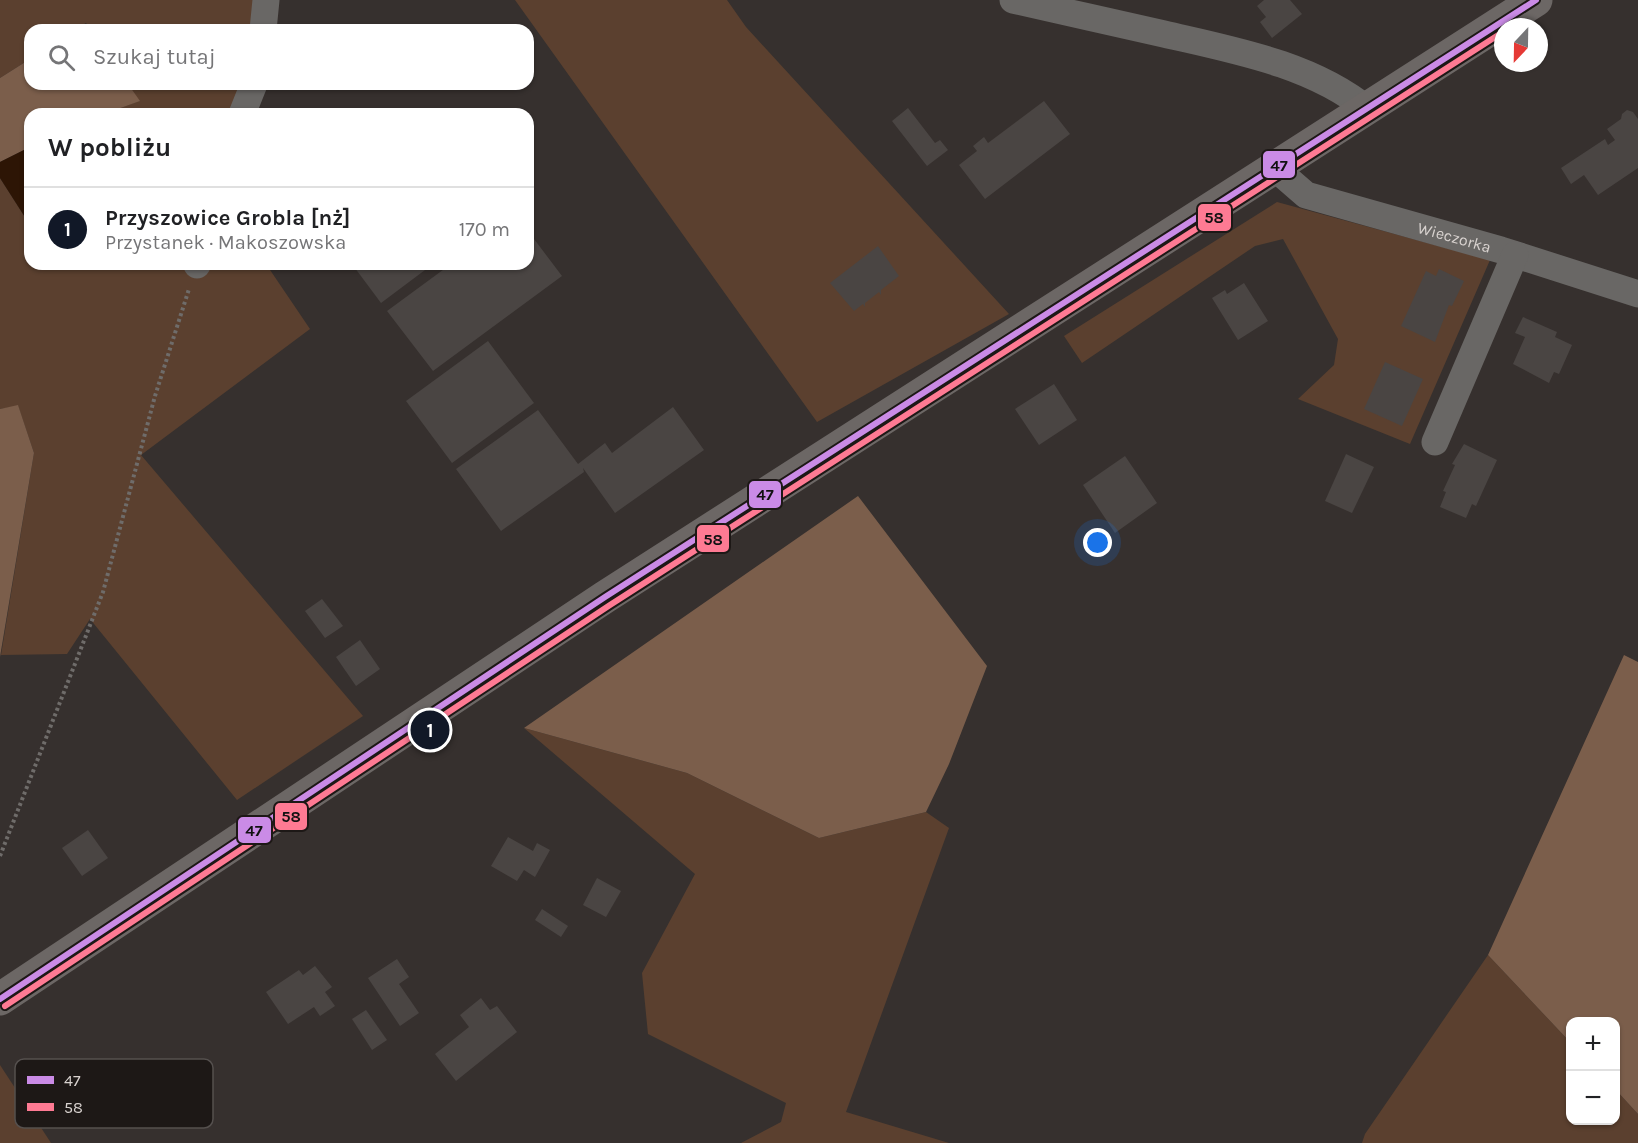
<!DOCTYPE html>
<html lang="pl">
<meta charset="utf-8">
<style>
body{margin:0;font-family:Karla,sans-serif;background:#f6f6f6;color:#202124}
.controls{position:absolute;right:18px;bottom:18px;display:grid;overflow:hidden;border-radius:12px;box-shadow:0 2px 4px #0004}
.controls button{width:54px;height:54px;display:grid;place-items:center;padding:0;border:0;border-bottom:2px solid #e0e0e0;background:#fff;color:#202124;font:30px sans-serif}
.compass{position:absolute;left:1494px;top:18px;width:54px;height:54px;border-radius:50%;background:#fff;box-shadow:0 2px 4px #0004;rotate:202deg}
.you{position:absolute;left:1098px;top:543px;width:21px;height:21px;margin:-15px;border:4px solid #fff;border-radius:50%;background:#1a73e8;box-shadow:0 0 0 9px #1a73e833}
.badge{display:grid;place-items:center;width:39px;height:39px;border-radius:50%;background:#111827;color:#fff;font-size:20px;font-weight:700}
.pin{position:absolute;translate:-50% -50%;border:3px solid #fff;box-shadow:0 2px 6px #0006}
.list{margin:0;padding:0;list-style:none}
h2{display:flex;justify-content:space-between;align-items:center;height:78px;margin:0;padding:0 24px;font-size:26px}
h2 small{font-size:20px;font-weight:400;color:#757577}
.list li{display:grid;grid-template-columns:39px 1fr auto;gap:18px;align-items:center;box-sizing:border-box;height:84px;padding:0 24px;border-top:2px solid #e0e0e0}
.list b{display:block;font-size:22px;white-space:nowrap}
.list p{margin:0;font-size:20px;white-space:nowrap;color:#757577}
.list em{font-size:20px;font-style:normal;color:#757577}
.icon{flex:none;width:33px;height:33px;fill:none;stroke:currentColor;stroke-width:2;stroke-linecap:round;stroke-linejoin:round}
.map{position:relative;flex:none;width:1638px;height:1143px;overflow:hidden}
.search{position:absolute;background:#fff;box-shadow:0 2px 4px #0004;left:24px;top:24px;width:510px;height:66px;display:flex;align-items:center;gap:15px;box-sizing:border-box;padding:0 21px;border-radius:18px;color:#757577;font-size:22px}
.panel{position:absolute;background:#fff;box-shadow:0 2px 4px #0004;left:24px;top:108px;width:510px;height:162px;border-radius:18px}
.map>svg:first-child{display:block}
.green{fill:#5b402f}
.forest{fill:#7b5e4b}
.water{fill:#2d1505}
.building{fill:#4a4543}
.lines{fill:none;stroke-linecap:round;stroke-linejoin:round}
.path{stroke:#6f6c6a;stroke-width:4;stroke-dasharray:3 3;stroke-linecap:butt}
.minor{stroke:#696765;stroke-width:27}
.major{stroke:#6c6765;stroke-width:33}
.bus-1-casing{stroke:#1d1816;stroke-width:10}
.bus-2-casing{stroke:#1d1816;stroke-width:10}
.bus-1{stroke:#ca8be6;stroke-width:6}
.bus-2{stroke:#fe7a93;stroke-width:6}
.labels{text-anchor:middle;dominant-baseline:central;stroke-width:6;stroke-linejoin:round;paint-order:stroke}
.street-label{font-size:16px;fill:#d8d2cf;stroke:#1d1816}
.key{fill:#1d1816;stroke:#55504e;stroke-width:1.5}
.key-label{font-size:16px;fill:#d8d2cf}
.line-badge{stroke:#1d1816;stroke-width:2}
.pale-badge-label{font-size:16px;text-anchor:middle;font-weight:bold;fill:#111}
</style>
<div class="map">
<svg width="1638" height="1143" viewBox="0 0 1638 1143">
<rect width="100%" height="100%" fill="#36302e"/>
<g class="green">
<path d="M0 0H278L271 30H91L86 23 75 30H30V59L0 78Z"/>
<path d="M515 0H727L746 27 1009 314 817 422Z"/>
<path d="M128 84H258L251 114H104L139 101Z"/>
<path d="M0 178 30 225V264H266L310 329 141 455 363 716 237 800 90 619 67 654 1 655 34 453 18 406 0 409Z"/>
<path d="M1277 202 1490 260 1410 444 1298 399 1334 365 1338 339 1283 239 1255 246 1082 363 1064 336Z"/>
<path d="M524 728 687 773 819 838 926 812 949 828 846 1112 949 1143H741L781 1122 786 1103 648 1034 642 973 695 874Z"/>
<path d="M1488 955 1570 1042V1120H1616V1090L1638 1114V1143H1362L1365 1134Z"/>
<path d="M0 1065 51 1143H0Z"/>
</g>
<g class="forest">
<path d="M30 59V84H128L140 101 104 114H30V147L0 162V78Z"/>
<path d="M18 405 34 453 0 657V409Z"/>
<path d="M858 496 987 666 949 764 926 812 819 838 687 773 524 728Z"/>
<path d="M1624 655 1638 662V1114L1616 1090V1022H1570V1042L1488 955Z"/>
</g>
<path class="water" d="M30 147V225L0 178V162Z"/>
<g class="building">
<path d="M1264 0H1290L1302 14 1272 38 1260 22 1266 17 1257 6Z"/>
<path d="M1044 101 1070 134 985 199 959 165 977 151 973 146 984 137 988 143Z"/>
<path d="M908 108 935 143 940 140 948 150 927 166 892 121Z"/>
<path d="M1627 110 1633 112 1638 119V168L1598 195 1584 175 1571 184 1561 168 1605 139 1608 145 1615 140 1607 129 1621 119 1622 114Z"/>
<path d="M528 231 562 276 433 371 387 311 451 264H528Z"/>
<path d="M878 246 899 276 881 290V295L879 292 865 303V307L863 304 854 311 830 283Z"/>
<path d="M352 264H433L381 303Z"/>
<path d="M1439 269 1464 281 1452 306 1449 305 1435 342 1401 326 1426 271 1436 276Z"/>
<path d="M1244 283 1268 321 1238 340 1212 298 1225 290 1227 294Z"/>
<path d="M1523 317 1557 332 1555 337 1572 345 1559 374 1554 372 1549 383 1513 364 1525 337 1515 333Z"/>
<path d="M488 341 534 403 452 463 406 401Z"/>
<path d="M1385 362 1423 379 1402 426 1364 409Z"/>
<path d="M1054 384 1077 420 1039 445 1015 409Z"/>
<path d="M673 407 704 450 615 513 583 468 584 472 501 531 456 469 538 410 578 464 605 443 612 453Z"/>
<path d="M1464 444 1497 460 1476 506 1472 504 1466 518 1440 507 1446 492 1443 491 1455 465 1452 464Z"/>
<path d="M1346 454 1374 467 1352 513 1325 501Z"/>
<path d="M1125 456 1157 503 1115 533 1083 485Z"/>
<path d="M322 599 343 626 325 638 305 611Z"/>
<path d="M360 640 380 669 356 686 336 657Z"/>
<path d="M88 830 108 858 82 876 62 848Z"/>
<path d="M508 837 533 851 537 843 550 850 535 877 524 870 517 881 491 866Z"/>
<path d="M597 878 621 891 606 917 583 905Z"/>
<path d="M542 909 568 926 561 937 535 920Z"/>
<path d="M397 959 409 977 399 984 419 1013 400 1026 368 978Z"/>
<path d="M315 966 332 987 325 992 335 1006 320 1016 314 1007 288 1024 266 992 299 970 303 975Z"/>
<path d="M481 998 490 1010 497 1006 517 1032 456 1081 435 1054 469 1027 460 1015Z"/>
<path d="M366 1010 387 1040 372 1050 352 1019Z"/>
</g>
<g class="lines">
<path class="path" d="M0 856 103 592 155 396 189 289"/>
<g class="minor">
<path d="M1013 0C1063 11 1114 23 1164 34 1233 50 1312 64 1368 110"/>
<path d="M263 30 266 0"/>
<path d="M242 114 254 84"/>
<path id="s1" d="M1276 169 1306 195 1501 250 1638 294"/>
<path d="M197 265V264"/>
<path d="M1435 442 1515 255"/>
</g>
<path class="major" d="M0 999 605 597 1536 0"/>
<g class="bus-1-casing">
<path id="bus-1" d="M0 999 605 597 1536 0"/>
</g>
<g class="bus-2-casing">
<path id="bus-2" d="M5 1006 610 605 1503 32"/>
</g>
<use href="#bus-1" class="bus-1"/>
<use href="#bus-2" class="bus-2"/>
</g>
<g class="labels">
<g class="street-label">
<text stroke="none"><textPath href="#s1" startOffset="194">Wieczorka</textPath></text>
</g>
</g>
<rect x="15" y="1059" width="198" height="69" rx="9" class="key"/>
<rect x="27" y="1076" width="27" height="8" fill="#ca8be6"/>
<rect x="27" y="1103" width="27" height="8" fill="#fe7a93"/>
<g class="key-label">
<text x="64" y="1086">47</text>
<text x="64" y="1113">58</text>
</g>
<g class="line-badge">
<rect x="1262" y="150" width="34" height="29" rx="6" fill="#ca8be6"/>
<rect x="1197" y="203" width="35" height="29" rx="6" fill="#fe7a93"/>
<rect x="748" y="480" width="34" height="29" rx="6" fill="#ca8be6"/>
<rect x="696" y="524" width="34" height="29" rx="6" fill="#fe7a93"/>
<rect x="274" y="802" width="34" height="29" rx="6" fill="#fe7a93"/>
<rect x="237" y="816" width="35" height="28" rx="6" fill="#ca8be6"/>
</g>
<g class="pale-badge-label">
<text x="1279" y="171">47</text>
<text x="1214" y="223">58</text>
<text x="765" y="500">47</text>
<text x="713" y="545">58</text>
<text x="291" y="822">58</text>
<text x="254" y="836">47</text>
</g>
</svg>
<div class="controls">
<button>+</button>
<button>−</button>
</div>
<svg class="compass" viewBox="-18 -18 36 36"><path d="M0-13l5 13h-10z" fill="#e53935"/><path d="M0 13l5-13h-10z" fill="#757577"/></svg>
<div class="you"></div>
<div class="pin badge" style="left:430px;top:730px">1</div>
<div class="search"><svg class="icon" aria-label="search" viewBox="0 0 24 24"><circle cx="10" cy="10" r="6"/><path d="M15 15l6 6"/></svg>Szukaj tutaj</div>
<section class="panel">
<h2>W pobliżu<small></small></h2>
<ul class="list">
<li><span class="badge">1</span><div><b>Przyszowice Grobla [nż]</b><p>Przystanek · Makoszowska</p></div><em>170 m</em></li>
</ul>
</section>
</div>
